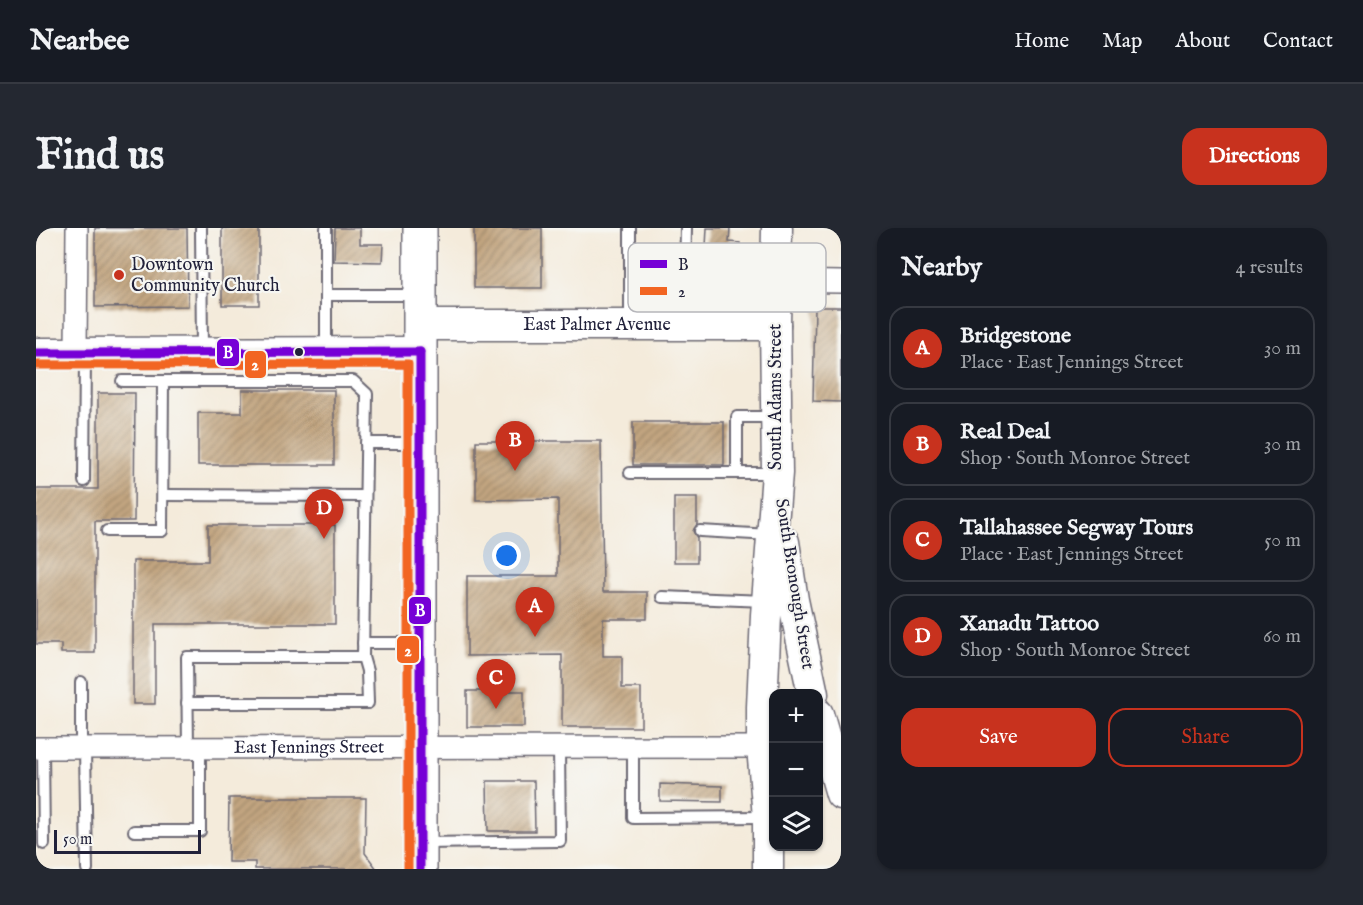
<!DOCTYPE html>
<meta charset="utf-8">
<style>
body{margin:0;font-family:"IM FELL English",serif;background:#242831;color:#f1f3f6}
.controls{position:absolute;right:18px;bottom:18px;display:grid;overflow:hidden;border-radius:12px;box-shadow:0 2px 4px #0004}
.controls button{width:54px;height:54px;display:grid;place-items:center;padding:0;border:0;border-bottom:2px solid #363941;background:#171b24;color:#f1f3f6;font:30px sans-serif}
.scale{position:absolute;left:18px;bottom:15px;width:147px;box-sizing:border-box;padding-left:6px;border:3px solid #22223b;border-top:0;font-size:16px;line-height:21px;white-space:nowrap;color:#22223b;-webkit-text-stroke:4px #f6f6f2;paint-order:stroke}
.you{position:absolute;left:471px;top:328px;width:21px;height:21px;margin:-15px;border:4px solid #fff;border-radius:50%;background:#1a73e8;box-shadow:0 0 0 9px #1a73e833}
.badge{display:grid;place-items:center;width:39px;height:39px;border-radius:50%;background:#c8321e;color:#fff;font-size:20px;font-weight:700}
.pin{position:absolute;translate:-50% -50px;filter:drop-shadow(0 2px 3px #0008)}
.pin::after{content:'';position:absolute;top:32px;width:21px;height:18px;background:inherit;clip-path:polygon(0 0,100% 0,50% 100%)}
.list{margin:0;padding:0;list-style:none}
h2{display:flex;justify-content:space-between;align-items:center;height:78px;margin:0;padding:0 24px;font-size:26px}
h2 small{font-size:20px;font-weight:400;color:#9ea1a6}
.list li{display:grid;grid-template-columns:39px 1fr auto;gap:18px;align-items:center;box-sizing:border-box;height:84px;margin:0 12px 12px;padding:0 12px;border:2px solid #363941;border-radius:18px}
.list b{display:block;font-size:22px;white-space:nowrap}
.list p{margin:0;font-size:20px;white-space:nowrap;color:#9ea1a6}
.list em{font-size:20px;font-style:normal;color:#9ea1a6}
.actions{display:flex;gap:12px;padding:18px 24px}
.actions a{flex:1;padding:14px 0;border:2px solid #c8321e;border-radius:18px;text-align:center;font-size:21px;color:#c8321e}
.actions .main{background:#c8321e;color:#fff}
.icon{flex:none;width:33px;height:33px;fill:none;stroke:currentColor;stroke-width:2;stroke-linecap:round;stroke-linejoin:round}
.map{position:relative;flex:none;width:805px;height:641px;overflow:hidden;border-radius:18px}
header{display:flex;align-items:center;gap:36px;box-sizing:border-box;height:84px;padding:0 30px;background:#171b24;border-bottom:2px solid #363941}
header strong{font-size:28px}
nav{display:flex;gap:33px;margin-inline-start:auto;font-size:21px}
.intro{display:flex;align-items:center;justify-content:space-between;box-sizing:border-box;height:144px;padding:0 36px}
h1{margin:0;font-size:42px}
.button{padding:15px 27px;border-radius:18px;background:#c8321e;color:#fff;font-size:21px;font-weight:700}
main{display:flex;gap:36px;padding:0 36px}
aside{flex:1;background:#171b24;border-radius:18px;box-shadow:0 2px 4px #0004}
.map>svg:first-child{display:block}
.building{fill:url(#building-hatch)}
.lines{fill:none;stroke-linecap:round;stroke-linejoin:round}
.lane-casing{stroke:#6c6873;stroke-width:14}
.street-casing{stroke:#6c6873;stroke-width:24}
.secondary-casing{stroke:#6c6873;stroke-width:33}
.primary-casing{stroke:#6c6873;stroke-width:36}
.lane{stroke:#fff;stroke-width:10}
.street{stroke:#fff;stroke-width:21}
.secondary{stroke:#fff;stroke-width:30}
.primary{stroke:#fff;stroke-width:33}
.bus-1-casing{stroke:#f6f6f2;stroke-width:14}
.bus-2-casing{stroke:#f6f6f2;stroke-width:14}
.bus-1{stroke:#7600d6;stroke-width:9}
.bus-2{stroke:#f26522;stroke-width:9}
.poi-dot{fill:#c8321e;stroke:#f6f6f2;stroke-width:2}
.bus-dot{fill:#22223b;stroke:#f6f6f2;stroke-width:2}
.labels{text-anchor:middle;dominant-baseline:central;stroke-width:4.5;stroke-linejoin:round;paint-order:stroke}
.poi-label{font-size:18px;fill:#22223b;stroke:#f6f6f2;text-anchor:start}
.street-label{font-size:18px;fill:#22223b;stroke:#f6f6f2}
.key{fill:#f6f6f2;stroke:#b6b6bb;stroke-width:1.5}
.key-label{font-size:16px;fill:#22223b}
.line-badge{stroke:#f6f6f2;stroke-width:2}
.badge-label{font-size:16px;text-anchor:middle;font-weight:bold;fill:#fff}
</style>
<header>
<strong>Nearbee</strong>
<nav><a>Home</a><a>Map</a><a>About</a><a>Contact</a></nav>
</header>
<div class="intro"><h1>Find us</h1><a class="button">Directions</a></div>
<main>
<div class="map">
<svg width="805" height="641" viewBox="0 0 805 641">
<defs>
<pattern id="building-hatch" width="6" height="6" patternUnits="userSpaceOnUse" patternTransform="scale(1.5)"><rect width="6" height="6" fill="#c2a580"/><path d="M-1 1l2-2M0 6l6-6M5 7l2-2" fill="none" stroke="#9d866a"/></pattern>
</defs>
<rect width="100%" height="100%" fill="#f6f6f2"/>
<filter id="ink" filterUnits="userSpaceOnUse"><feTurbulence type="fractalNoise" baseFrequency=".0167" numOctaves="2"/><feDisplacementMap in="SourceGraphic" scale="12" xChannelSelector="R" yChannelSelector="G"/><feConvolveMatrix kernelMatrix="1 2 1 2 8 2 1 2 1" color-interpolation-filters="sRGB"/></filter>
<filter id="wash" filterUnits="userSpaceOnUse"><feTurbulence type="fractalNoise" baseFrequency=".008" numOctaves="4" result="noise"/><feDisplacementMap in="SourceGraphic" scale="24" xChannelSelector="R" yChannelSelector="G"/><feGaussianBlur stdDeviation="1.35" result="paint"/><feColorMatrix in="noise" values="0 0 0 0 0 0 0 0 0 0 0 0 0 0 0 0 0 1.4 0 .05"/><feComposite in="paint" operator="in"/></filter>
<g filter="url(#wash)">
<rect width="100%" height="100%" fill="#f4ebdb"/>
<g id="blocks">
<g class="building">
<path d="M59 0H151L152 78 59 79Z"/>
<rect x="186" y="0" width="37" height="77"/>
<path d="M299 0H324V16H347L346 34 298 33Z"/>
<rect x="438" y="0" width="68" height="60"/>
<path d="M671 0H694L693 14 704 15V41L693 40V55L670 54 671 35 664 34 665 19H670Z"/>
<path d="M779 79H805V174L777 173Z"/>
<path d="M206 162H298V237H162V185H206Z"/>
<path d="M62 165H99L98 293H59V425H25V416H0V261H62Z"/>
<rect x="597" y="194" width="91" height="43"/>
<path d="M440 213H565L567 364H611V391H567V428H586V460H605V499H526V427L431 428V348H522V271L440 272Z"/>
<path d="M638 270H661V296L657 303 661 310V334H638Z"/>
<path d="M172 297H299V396H119V476H97V333H172Z"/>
<rect x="431" y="463" width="57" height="36"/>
<path d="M451 553H498L499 603H452Z"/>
<path d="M624 556 686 558V574L624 573Z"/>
<path d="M193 570H330L329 625 341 641H219V634H192Z"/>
</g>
</g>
</g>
<g filter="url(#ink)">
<use href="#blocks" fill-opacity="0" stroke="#6c6873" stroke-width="1.5"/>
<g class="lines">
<g class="lane-casing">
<g id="lane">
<path d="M165 0 166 124"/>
<path d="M594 0V96"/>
<path d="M290 67H380"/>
<path d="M648 96 650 0"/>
<path d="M290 123V0"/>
<path d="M86 153H317L331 166 327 429 331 443 332 475H151"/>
<path d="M330 215H381"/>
<path d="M594 245H738"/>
<path d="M701 245V189H737"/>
<path d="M48 253 49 127"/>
<path d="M127 267 329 268"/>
<path d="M71 303H126L127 153"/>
<path d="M664 303 736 307"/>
<path d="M626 369 730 373"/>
<path d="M327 415H381"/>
<path d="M45 454V520"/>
<path d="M597 519V590L729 589"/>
<path d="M7 520 8 616"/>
<path d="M49 520 51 641"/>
<path d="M152 520 151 429H327"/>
<path d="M98 603H164V520"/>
<path d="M387 615 524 613 523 519"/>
</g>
</g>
<g class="street-casing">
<g id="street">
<path d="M739 53 805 54"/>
<path d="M40 124 41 0"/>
<path id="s1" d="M0 520 738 519"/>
</g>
</g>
<g class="secondary-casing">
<g id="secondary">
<path id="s2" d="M384 97H739"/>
<path d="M0 125 384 124"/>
<path d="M748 314 757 372 777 466"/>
<path d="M782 486 805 566"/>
<path d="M732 641V589L726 519V479L730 387 741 245 739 97 741 0"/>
</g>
</g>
<g class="primary-casing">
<path id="primary" d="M384 641V0"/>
</g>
<use href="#lane" class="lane"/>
<use href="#street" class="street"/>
<use href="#secondary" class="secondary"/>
<use href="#primary" class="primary"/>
<g class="bus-1-casing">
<g id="bus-1">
<path d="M384 124V641"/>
<path d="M0 125 384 124"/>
</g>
</g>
<g class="bus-2-casing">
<path id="bus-2" d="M0 137 372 136V641"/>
</g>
<use href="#bus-1" class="bus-1"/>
<use href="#bus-2" class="bus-2"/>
</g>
</g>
<circle class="poi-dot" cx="83" cy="47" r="6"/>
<circle class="bus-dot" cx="263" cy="124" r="5"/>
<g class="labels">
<g class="poi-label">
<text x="95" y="37">Downtown<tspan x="95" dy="21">Community Church</tspan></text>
</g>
<g class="street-label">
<text stroke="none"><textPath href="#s2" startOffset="177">East Palmer Avenue</textPath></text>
<text transform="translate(740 169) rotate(-90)">South Adams Street</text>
<text transform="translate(758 356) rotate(81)">South Bronough Street</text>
<text stroke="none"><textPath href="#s1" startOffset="273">East Jennings Street</textPath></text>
</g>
</g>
<rect x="592" y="15" width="198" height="69" rx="9" class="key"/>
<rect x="604" y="32" width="27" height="8" fill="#7600d6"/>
<rect x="604" y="59" width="27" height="8" fill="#f26522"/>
<g class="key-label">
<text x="642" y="42">B</text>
<text x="642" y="69">2</text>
</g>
<g class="line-badge">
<rect x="180" y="110" width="24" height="29" rx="6" fill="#7600d6"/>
<rect x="208" y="122" width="23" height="29" rx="6" fill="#f26522"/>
<rect x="372" y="368" width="24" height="29" rx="6" fill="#7600d6"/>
<rect x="360" y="407" width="24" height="29" rx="6" fill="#f26522"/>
</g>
<g class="badge-label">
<text x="192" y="130">B</text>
<text x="219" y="142">2</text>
<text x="384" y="388">B</text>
<text x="372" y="428">2</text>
</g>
</svg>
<div class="controls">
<button>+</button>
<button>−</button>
<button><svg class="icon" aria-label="layers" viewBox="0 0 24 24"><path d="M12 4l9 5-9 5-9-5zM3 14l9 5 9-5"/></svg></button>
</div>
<div class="scale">50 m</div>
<div class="you"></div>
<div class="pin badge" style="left:499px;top:409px">A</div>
<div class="pin badge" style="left:479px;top:243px">B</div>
<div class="pin badge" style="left:460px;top:481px">C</div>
<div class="pin badge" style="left:288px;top:311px">D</div>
</div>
<aside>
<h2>Nearby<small>4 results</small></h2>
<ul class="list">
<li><span class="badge">A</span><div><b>Bridgestone</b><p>Place · East Jennings Street</p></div><em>30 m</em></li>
<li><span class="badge">B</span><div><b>Real Deal</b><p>Shop · South Monroe Street</p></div><em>30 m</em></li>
<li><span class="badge">C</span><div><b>Tallahassee Segway Tours</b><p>Place · East Jennings Street</p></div><em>50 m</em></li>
<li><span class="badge">D</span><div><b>Xanadu Tattoo</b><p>Shop · South Monroe Street</p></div><em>60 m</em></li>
</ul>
<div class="actions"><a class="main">Save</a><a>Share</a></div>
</aside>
</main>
